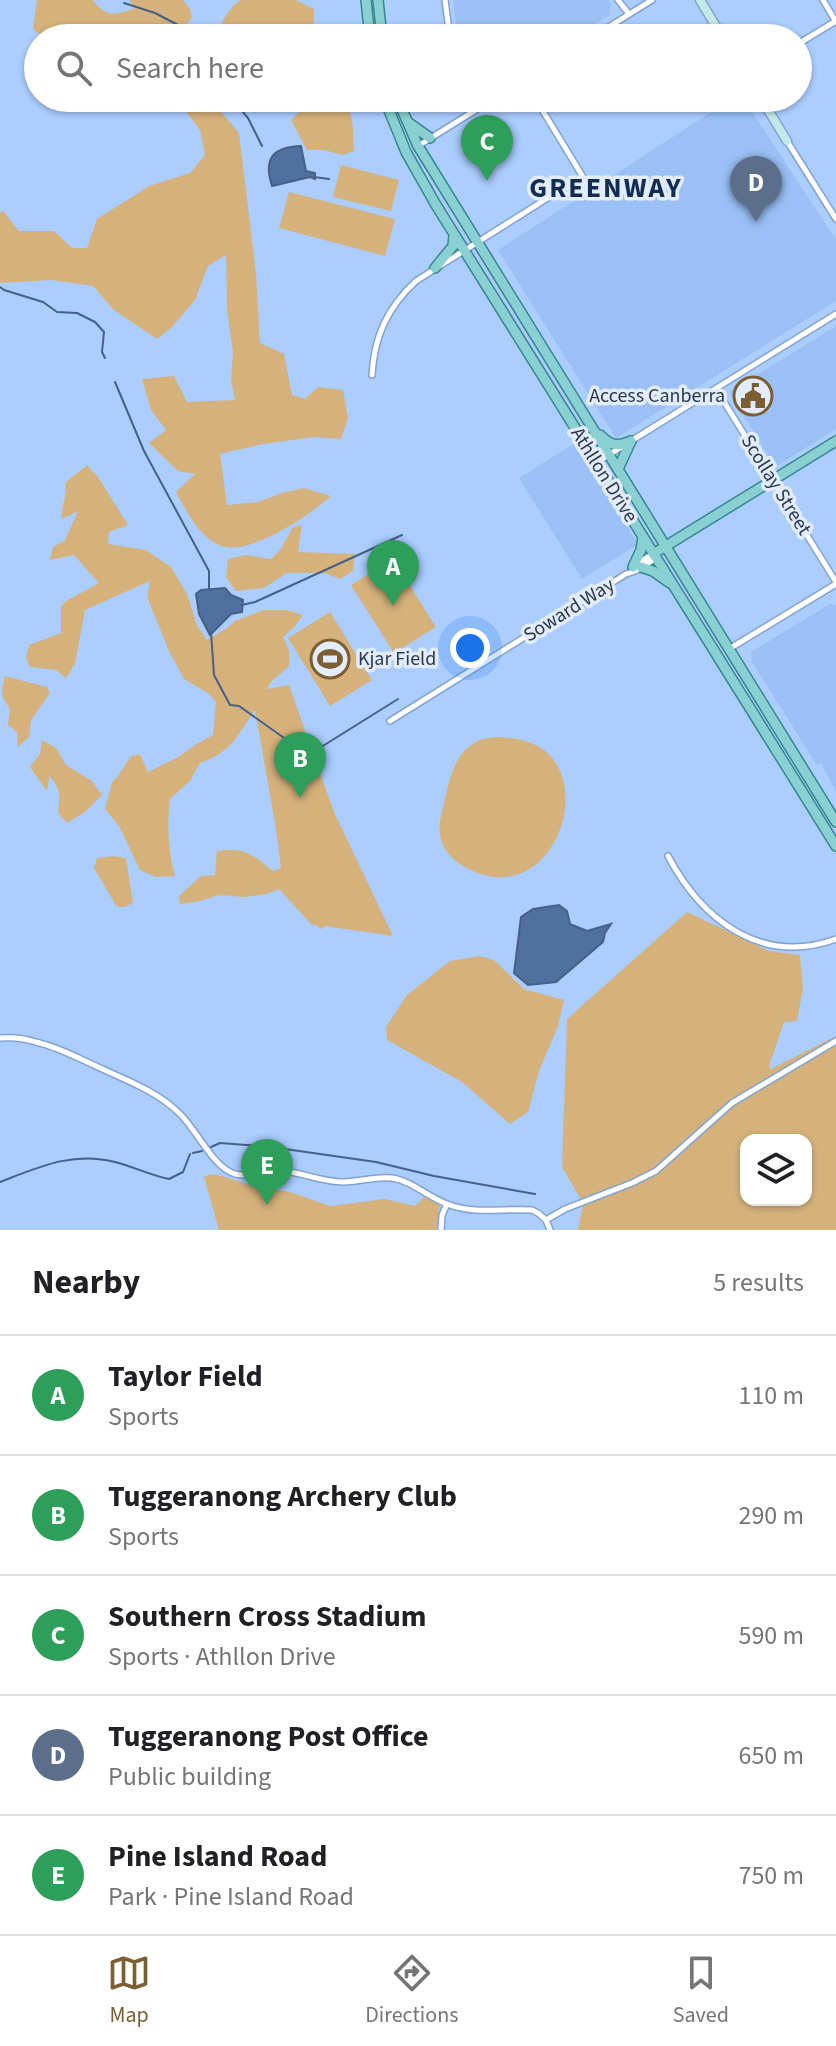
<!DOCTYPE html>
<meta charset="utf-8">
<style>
body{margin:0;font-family:"Source Sans 3",sans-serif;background:#f2f2f2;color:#202124}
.controls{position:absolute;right:24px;bottom:24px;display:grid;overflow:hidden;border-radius:16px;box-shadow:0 2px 6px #0004}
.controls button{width:72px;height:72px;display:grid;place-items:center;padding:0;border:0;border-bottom:2px solid #e0e0e0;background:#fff;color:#202124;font:40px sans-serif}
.you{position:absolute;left:470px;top:648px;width:28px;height:28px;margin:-20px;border:6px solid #fff;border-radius:50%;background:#1a73e8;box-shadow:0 0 0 12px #1a73e833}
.badge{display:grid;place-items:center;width:52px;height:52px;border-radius:50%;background:#7b5e31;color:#fff;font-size:26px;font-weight:700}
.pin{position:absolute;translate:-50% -66px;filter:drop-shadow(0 2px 4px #0008)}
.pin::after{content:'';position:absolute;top:42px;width:28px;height:24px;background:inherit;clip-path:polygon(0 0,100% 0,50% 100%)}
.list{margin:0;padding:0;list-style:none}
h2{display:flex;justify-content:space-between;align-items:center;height:104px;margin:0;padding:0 32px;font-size:34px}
h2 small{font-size:26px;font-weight:400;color:#757577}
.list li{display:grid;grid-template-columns:52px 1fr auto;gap:24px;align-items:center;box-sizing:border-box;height:120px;padding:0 32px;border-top:2px solid #e0e0e0}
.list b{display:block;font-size:30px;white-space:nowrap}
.list p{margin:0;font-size:26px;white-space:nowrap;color:#757577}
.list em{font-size:26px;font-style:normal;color:#757577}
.icon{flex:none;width:44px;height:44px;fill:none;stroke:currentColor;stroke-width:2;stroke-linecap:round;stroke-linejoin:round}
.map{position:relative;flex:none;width:836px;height:1230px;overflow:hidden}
.search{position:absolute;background:#fff;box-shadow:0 2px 6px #0004;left:24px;right:24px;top:24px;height:88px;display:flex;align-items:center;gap:20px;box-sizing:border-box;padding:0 28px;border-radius:44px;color:#757577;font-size:30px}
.sheet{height:704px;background:#fff}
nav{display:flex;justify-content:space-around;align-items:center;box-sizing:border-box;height:112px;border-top:2px solid #e0e0e0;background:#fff;font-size:22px;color:#757577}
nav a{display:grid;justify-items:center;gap:4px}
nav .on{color:#7b5e31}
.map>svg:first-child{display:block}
.built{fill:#9ac0f6}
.green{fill:#d5b27c;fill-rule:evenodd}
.water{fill:#50709f;stroke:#466087;stroke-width:2}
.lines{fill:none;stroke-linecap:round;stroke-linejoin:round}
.stream{stroke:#466087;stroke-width:2}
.street-casing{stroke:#82a3d2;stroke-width:8}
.secondary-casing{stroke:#82a3d2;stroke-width:11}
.primary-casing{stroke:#378790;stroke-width:12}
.street{stroke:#fff;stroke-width:5}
.secondary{stroke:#c4e8e8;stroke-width:8}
.primary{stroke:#8ad0d2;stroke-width:9}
.labels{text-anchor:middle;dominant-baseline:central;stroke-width:7;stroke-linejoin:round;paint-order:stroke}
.poi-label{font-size:20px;fill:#2d3a4e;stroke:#e2ecfc;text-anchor:end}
.street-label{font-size:20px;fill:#2d3a4e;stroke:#e2ecfc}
.district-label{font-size:28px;font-weight:bold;letter-spacing:2px;fill:#112d54;stroke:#e2ecfc}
</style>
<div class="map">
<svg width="836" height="1230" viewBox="0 0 836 1230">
<rect width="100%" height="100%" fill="#abcdff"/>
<g class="built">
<path d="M453 0H608L611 4 609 12 610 15 571 38H458Z"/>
<path d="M733 98H743L836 240V301L616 438 498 250Z"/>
<path d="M488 115 504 141 478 157 462 131Z"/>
<path d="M836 326V429L775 467 729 392Z"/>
<path d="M575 443 638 544 582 579 519 478Z"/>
<path d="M830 604 836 605V792L821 763 817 765 752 662 751 652Z"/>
</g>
<g class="green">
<path d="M37 0H93C107 18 113 15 134 9L130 0H183L190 9 192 18 182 30 175 34 174 38H44L33 29Z"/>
<path d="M241 0H296L314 9V30C291 37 288 35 266 25L250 38H217C220 24 228 7 241 0Z"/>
<path d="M182 98H232L217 107 239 133 256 273 260 343 284 354 292 395 305 399 318 387 343 390 348 418 341 439 314 437 263 444 220 454 227 505 258 502 282 493 304 488 331 496C310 515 248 558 219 545 197 534 187 512 176 492L195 474 178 471 149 443 166 430 151 410 142 379 174 376 187 402 235 400 231 380 233 352 227 310 226 255 208 266 195 300 171 328 157 339 114 310 93 286 52 280 1 283 0 282V213L3 211 19 231H54L72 248H87L97 219 149 186 190 173 205 155 200 130 182 106Z"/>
<path d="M321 98H345C354 114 353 133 354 151L342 155 324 150H307L291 120 312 100Z"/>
<path d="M341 165 399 180 391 211 333 197Z"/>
<path d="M289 192 395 219 385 256 279 228Z"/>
<path d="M87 465 98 477 128 525 109 532 108 544 146 550 171 567 187 594 197 625 207 640 227 628 235 621 264 610H286L303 615 295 626 283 637 289 650V666L271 682 267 689 289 685 334 812 393 936 325 926 321 929 316 925 311 924 279 889 267 894 245 897 219 895 200 901 180 904 179 896 201 876 215 875 217 851C245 847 252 854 273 871L281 868 276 829 255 710C238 735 231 753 200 763L190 781 170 799C167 825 168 851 175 876L155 877 140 870 119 826 105 809 112 782 118 776 131 756 140 754 148 772 178 757 198 743 213 735 216 702 209 694 184 679 169 651 147 597 150 581 85 610 75 664 66 678 56 670 30 667 26 658 29 645 61 633V607L66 601 99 583 74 555 50 560 53 547 65 540 78 511 62 519C60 506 68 497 65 483Z"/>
<path d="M302 525 298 552 355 554 353 571 340 579 325 573H287L264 588 236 591 226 577 228 559 245 555 271 559 280 550 293 527Z"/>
<path d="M393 559 436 627 394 653 351 585Z"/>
<path d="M330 612 372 680 330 706 288 638Z"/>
<path d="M5 676 47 687 50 693 31 720 29 737 18 747 17 732 8 725 10 709 3 698 2 689Z"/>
<path d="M499 737C514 738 528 740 541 748 599 787 547 916 463 866 446 856 437 840 440 820 450 783 451 738 499 737Z"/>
<path d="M42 740 56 748 66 765 92 781 102 795 85 812 67 823 58 813C60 797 61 787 49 776L48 788 46 790 30 767 40 754Z"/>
<path d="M114 856 126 858 133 903 124 907H117L94 868 97 858Z"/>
<path d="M687 912 769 951 800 955 803 988 797 1021 784 1022 769 1066 771 1069 836 1036V1230H578L583 1203 562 1167 567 1019ZM746 1140H806V1200H746Z"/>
<path d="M479 956 494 960 524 989 564 1000 558 1026 539 1071 528 1112 510 1124 462 1082 387 1040 386 1027 407 995 450 961Z"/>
<path d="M210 1174 222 1176 268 1191 279 1190 290 1192 330 1206 385 1199 415 1206 425 1196 440 1205 436 1230H219L204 1177Z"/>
</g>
<g class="water">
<path d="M301 146 306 171 315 173V179L310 177 272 186C263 158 273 147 301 146Z"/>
<path d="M225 588 231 595 243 600 242 612 231 614 210 635 199 614 196 594 201 590Z"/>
<path d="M559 905 567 911 570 924 587 931 611 924 605 933 603 942 556 982 528 985 514 973 521 917 533 909Z"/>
</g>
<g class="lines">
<g class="stream">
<path d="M124 3 155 13 203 38"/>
<path d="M231 98 248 118 262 146"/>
<path d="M314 177 329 179"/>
<path d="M0 287 4 290 43 302 57 312 77 313 95 322 104 332 102 352 105 358"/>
<path d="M115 382 144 451 209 571V589"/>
<path d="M242 605 255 602 402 535"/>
<path d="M211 632 214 675 230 705 239 706 301 750 308 753 318 749 398 699"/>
<path d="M211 1147 220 1143 271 1147 376 1162 434 1176 535 1194"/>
<path d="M193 1153 202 1151"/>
<path d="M0 1182C39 1167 73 1151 115 1162 134 1167 150 1175 169 1179L183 1172 190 1154"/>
</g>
<g class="street-casing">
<g id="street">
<path d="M445 0 450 38"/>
<path d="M618 0 629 14"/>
<path d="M823 0 836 22"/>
<path d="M591 38 652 0"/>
<path d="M798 44 836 21"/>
<path d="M476 98 481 106"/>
<path d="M787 141 836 219"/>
<path d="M418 146 495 98"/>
<path d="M372 375C374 336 388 307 416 281L573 182 583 177 535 98"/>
<path d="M716 389 836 582"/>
<path d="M631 441 836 314"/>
<path d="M597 462 623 446"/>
<path d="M635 565 653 554"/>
<path d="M729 649 836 584"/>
<path d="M390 721 626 574 635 571 656 558"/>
<path d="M668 856C702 920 761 966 836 939"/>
<path d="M0 1038C12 1037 24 1038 36 1042 58 1047 78 1058 98 1067 126 1080 156 1091 178 1112 196 1128 213 1168 235 1174 251 1178 267 1170 283 1171 304 1173 322 1182 343 1182 359 1182 376 1176 392 1178 412 1181 428 1197 447 1204 475 1215 503 1208 532 1210L538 1213 546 1220 565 1209 632 1183 656 1171 732 1103 836 1041"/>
<path d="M546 1220 550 1230"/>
<path d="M441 1230 442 1215 447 1204"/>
</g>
</g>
<g class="secondary-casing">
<g id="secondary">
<path d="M700 0 723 38"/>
<path d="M761 98 787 141"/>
</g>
</g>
<g class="primary-casing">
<g id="primary">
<path d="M366 0 370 38"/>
<path d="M378 0 382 38"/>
<path d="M384 98 406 152 436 205 836 846"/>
<path d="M397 98 418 146 836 822"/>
<path d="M409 123 430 138"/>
<path d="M435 268 453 246 454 235"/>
<path d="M600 435C611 446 617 447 631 441"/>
<path d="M618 469 631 441"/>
<path d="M653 554 836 441"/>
<path d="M633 567 641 550 643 537"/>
<path d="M641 567 653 571 670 583"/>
</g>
</g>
<use href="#street" class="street"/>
<use href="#secondary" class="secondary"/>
<use href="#primary" class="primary"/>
</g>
<defs>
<g id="civic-ring" transform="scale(2)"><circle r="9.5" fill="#e2ecfc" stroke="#7b5e31" stroke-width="1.5"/><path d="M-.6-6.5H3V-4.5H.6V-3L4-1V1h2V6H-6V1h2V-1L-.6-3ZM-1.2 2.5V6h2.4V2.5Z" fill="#7b5e31"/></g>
<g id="stadium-ring" transform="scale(2)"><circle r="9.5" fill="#e2ecfc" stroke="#7b5e31" stroke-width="1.5"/><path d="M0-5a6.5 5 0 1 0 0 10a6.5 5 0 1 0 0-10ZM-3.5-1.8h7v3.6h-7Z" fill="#7b5e31"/></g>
</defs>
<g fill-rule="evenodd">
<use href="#civic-ring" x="753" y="396"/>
<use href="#stadium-ring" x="330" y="659"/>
</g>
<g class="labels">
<g class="poi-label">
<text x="725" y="396">Access Canberra</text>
<text x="358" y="659" text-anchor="start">Kjar Field</text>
</g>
<g class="street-label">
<text transform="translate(604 475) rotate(58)">Athllon Drive</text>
<text transform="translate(776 485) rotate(58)">Scollay Street</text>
<text transform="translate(569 610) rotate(-32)">Soward Way</text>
</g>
<g class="district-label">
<text x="606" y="188">GREENWAY</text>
</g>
</g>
</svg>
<div class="controls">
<button><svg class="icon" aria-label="layers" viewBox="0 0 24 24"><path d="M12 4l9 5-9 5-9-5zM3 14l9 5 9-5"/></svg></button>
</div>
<div class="you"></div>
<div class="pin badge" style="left:393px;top:606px;background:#2e9e5b">A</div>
<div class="pin badge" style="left:300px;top:798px;background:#2e9e5b">B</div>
<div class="pin badge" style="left:487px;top:181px;background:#2e9e5b">C</div>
<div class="pin badge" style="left:756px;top:222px;background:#5c6f8a">D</div>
<div class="pin badge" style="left:267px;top:1205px;background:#2e9e5b">E</div>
<div class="search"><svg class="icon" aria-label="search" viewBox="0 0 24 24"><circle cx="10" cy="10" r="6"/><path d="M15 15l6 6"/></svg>Search here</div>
</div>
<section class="sheet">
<h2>Nearby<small>5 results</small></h2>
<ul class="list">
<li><span class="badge" style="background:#2e9e5b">A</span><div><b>Taylor Field</b><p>Sports</p></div><em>110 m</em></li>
<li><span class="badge" style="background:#2e9e5b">B</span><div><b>Tuggeranong Archery Club</b><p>Sports</p></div><em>290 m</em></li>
<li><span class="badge" style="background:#2e9e5b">C</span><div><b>Southern Cross Stadium</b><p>Sports · Athllon Drive</p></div><em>590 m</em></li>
<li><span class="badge" style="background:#5c6f8a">D</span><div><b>Tuggeranong Post Office</b><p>Public building</p></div><em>650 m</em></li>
<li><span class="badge" style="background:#2e9e5b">E</span><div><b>Pine Island Road</b><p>Park · Pine Island Road</p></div><em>750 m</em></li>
</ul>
</section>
<nav>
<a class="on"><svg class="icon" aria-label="map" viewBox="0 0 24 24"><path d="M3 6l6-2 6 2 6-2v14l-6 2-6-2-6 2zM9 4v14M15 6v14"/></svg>Map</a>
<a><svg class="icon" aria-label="directions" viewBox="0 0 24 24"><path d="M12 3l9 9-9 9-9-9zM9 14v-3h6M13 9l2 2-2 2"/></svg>Directions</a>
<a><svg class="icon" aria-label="saved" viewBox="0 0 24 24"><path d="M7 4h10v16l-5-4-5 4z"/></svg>Saved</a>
</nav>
